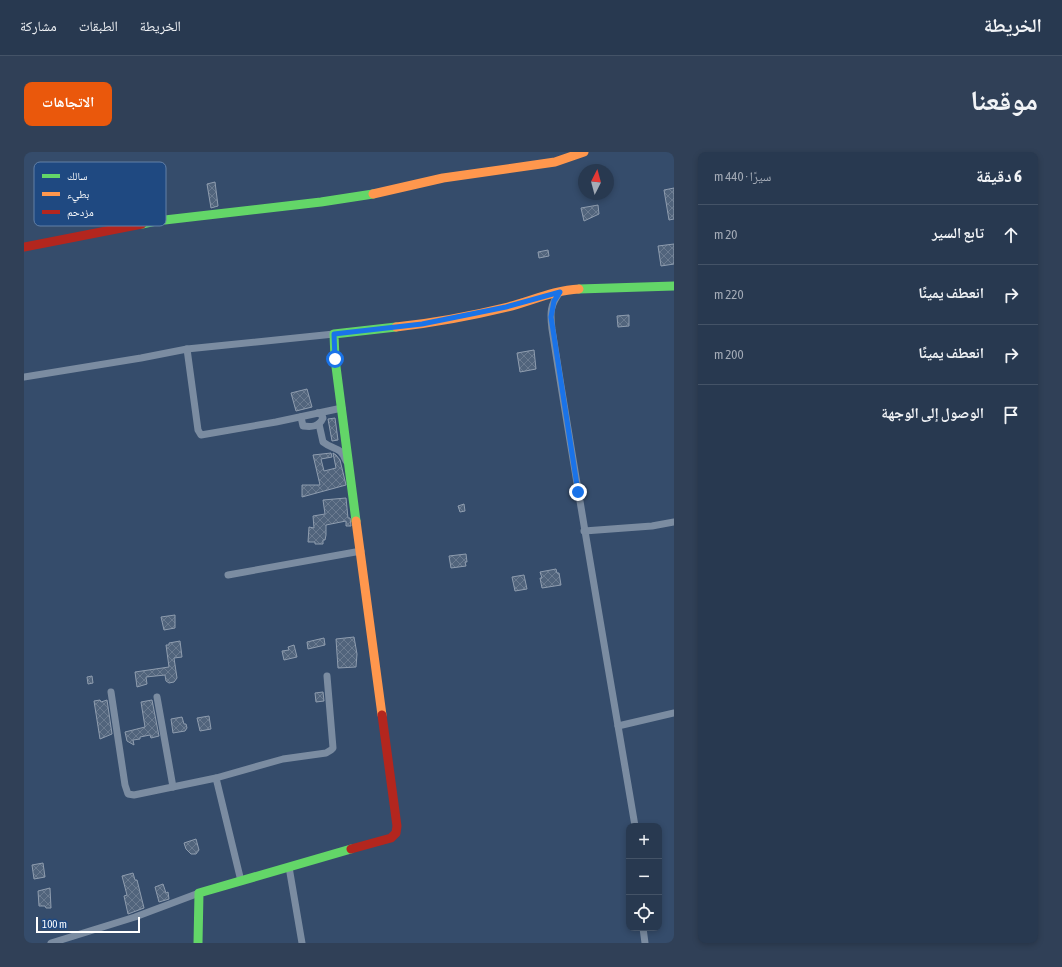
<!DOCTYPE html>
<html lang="ar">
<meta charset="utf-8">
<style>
body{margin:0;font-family:"Asap Condensed","Noto Naskh Arabic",sans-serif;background:#304057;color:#f1f3f6;direction:rtl}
.controls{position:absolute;right:12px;bottom:12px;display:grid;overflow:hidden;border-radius:8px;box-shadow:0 2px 6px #0003}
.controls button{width:36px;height:36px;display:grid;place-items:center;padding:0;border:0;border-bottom:1px solid #445367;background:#283950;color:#f1f3f6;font:20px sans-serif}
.compass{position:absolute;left:554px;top:12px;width:36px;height:36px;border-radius:50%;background:#283950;box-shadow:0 2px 6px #0003;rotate:6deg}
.scale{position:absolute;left:12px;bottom:10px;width:104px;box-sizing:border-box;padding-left:4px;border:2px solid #fff;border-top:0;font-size:11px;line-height:14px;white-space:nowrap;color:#fff;-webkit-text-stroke:3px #1f4981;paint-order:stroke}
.stop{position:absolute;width:12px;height:12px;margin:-9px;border:3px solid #1a73e8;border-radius:50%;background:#fff}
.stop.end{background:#1a73e8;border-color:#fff;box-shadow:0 1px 4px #0008}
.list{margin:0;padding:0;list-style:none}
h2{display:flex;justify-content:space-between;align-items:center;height:52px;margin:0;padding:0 16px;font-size:17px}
h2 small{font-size:13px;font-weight:400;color:#a5acb7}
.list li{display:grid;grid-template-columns:26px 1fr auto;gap:12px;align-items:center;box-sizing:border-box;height:60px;padding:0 16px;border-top:1px solid #445367}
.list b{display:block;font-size:15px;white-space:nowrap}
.list em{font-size:13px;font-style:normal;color:#a5acb7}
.icon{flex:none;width:22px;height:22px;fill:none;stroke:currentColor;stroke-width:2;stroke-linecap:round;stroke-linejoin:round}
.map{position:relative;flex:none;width:650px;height:791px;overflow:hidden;direction:ltr;border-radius:8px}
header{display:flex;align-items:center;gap:24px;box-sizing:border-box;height:56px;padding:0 20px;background:#283950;border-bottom:1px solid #445367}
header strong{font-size:19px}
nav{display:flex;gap:22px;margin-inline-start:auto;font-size:14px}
.intro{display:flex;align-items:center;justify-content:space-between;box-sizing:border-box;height:96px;padding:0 24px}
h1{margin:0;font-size:28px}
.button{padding:10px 18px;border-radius:8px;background:#ea580c;color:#fff;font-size:14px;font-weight:700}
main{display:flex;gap:24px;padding:0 24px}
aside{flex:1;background:#283950;border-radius:8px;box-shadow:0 2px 6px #0003}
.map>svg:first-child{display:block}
.building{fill:url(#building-cross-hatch);stroke:#8f9daf}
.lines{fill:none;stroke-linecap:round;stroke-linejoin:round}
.street{stroke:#7b8ca1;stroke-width:7}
.fast{stroke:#63d668;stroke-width:9}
.slow{stroke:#ff974d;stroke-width:9}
.jam{stroke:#b3261e;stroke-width:9}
.route{stroke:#1a73e8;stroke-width:5}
.key{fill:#1f4981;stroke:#6280a7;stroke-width:1}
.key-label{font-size:11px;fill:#fff}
</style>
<header>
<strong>الخريطة</strong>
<nav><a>الخريطة</a><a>الطبقات</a><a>مشاركة</a></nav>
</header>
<div class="intro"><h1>موقعنا</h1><a class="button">الاتجاهات</a></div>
<main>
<aside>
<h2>6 دقيقة<small>سيرًا · 440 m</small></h2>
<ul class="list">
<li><svg class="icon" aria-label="ahead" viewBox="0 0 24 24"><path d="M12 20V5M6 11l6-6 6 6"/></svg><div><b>تابع السير</b></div><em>20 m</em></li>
<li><svg class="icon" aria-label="right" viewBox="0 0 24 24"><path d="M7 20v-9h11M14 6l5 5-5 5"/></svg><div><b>انعطف يمينًا</b></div><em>220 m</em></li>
<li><svg class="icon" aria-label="right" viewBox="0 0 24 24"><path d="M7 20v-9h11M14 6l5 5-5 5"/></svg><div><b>انعطف يمينًا</b></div><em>200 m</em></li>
<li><svg class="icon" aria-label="arrive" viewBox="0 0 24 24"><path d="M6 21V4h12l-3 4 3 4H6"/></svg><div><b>الوصول إلى الوجهة</b></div></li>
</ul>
</aside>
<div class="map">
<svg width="650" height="791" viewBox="0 0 650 791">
<defs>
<pattern id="building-cross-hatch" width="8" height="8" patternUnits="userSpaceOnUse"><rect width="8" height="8" fill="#51647c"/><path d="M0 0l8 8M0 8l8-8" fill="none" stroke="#6b7b90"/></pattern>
</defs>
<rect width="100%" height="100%" fill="#354c6b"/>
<g class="building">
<path d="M191 30 194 54 187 56 183 32Z"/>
<path d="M650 36V67L645 68 640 38Z"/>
<path d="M574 53 575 62 560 69 557 56Z"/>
<path d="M650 92V112L637 114 634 94Z"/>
<path d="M524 98 525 104 515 106 514 100Z"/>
<path d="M605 163V174L594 175 593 164Z"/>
<path d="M510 198 512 217 496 220 493 201Z"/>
<path d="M283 237 288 255 272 259 267 241Z"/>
<path d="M311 266 314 288 308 289 304 267Z"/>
<path d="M307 301 308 305 297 307 300 319 312 316 309 301 312 303 316 308 322 333 278 345V333H296L289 303Z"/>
<path d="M322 346 324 366H326L327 374H322V369L302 373V383L301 388H299V392H291V390H284L285 375 290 376 289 364 301 362 299 348Z"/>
<path d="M440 352 441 359 436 360 434 354Z"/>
<path d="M442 402 443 410H441L442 414 427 416 425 404Z"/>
<path d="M532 417 533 421H535L537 433 518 436 516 426H518L516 420Z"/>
<path d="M500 423 503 437 491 439 488 425Z"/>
<path d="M151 463V476L140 478 137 465Z"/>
<path d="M330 485 333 502 332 515 314 516 312 487Z"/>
<path d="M300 486 301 493 284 497 283 490Z"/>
<path d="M156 489 158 505 150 506 153 526 150 530 145 531 142 529 141 523 122 525 123 532 113 535 111 520 145 515 142 493H145V491Z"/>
<path d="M270 493 273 505 260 508 258 499 265 498 264 495Z"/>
<path d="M68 524 69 531 64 532 63 525Z"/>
<path d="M299 540 300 549 292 550 291 541Z"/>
<path d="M76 548 77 550 83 548 88 582 76 587 70 549Z"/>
<path d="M128 548 135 584 127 586 126 583 116 585V587L109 588 110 593 103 589 101 580 121 575 117 550Z"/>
<path d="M185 564 187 577 176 579 173 566Z"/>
<path d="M158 565 160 572H162L163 576 161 579 149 581 147 567Z"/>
<path d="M172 687 175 698 172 702H167L162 697 160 691Z"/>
<path d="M19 711 21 725 10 727 8 713Z"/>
<path d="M109 721 111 728H113L120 756 104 762 100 744 103 743 98 724Z"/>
<path d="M139 732 142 741 144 740 145 747 135 750 131 735Z"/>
<path d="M26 736 27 756H22L21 754H15L14 739Z"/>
</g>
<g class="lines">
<g class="street">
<path d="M536 140C526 153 526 161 528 177 554 343 583 508 611 674"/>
<path d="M163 197 174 278 177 283 252 270 318 256"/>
<path d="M0 225 117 206 163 197 310 182"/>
<path d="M277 265 279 274C288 275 295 275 299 266L298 263 294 261"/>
<path d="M295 272 299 290C309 298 317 294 322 309"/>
<path d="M560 379 628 374 650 370"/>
<path d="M204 423 337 399"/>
<path d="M87 540 101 633 104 642 110 643 192 626 217 729"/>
<path d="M133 545 149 635"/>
<path d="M594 574 650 561"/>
<path d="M192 626 259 607 302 601 307 598 309 596 303 524"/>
<path d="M265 715 278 791"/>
<path d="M619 776 621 791"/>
<path d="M27 791 111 765 175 741"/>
</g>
<g class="fast">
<path d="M118 72 132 69 297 50 349 42"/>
<path d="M555 137 650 134"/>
<path d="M332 369 311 207 310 182 372 175"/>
<path d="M174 791 175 741 327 697"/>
</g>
<g class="slow">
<path d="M349 42 419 26 531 10 560 0"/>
<path d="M372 175C409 171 447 164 484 155 507 149 531 138 555 137"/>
<path d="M332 369 358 563"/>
</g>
<g class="jam">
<path d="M0 95 118 72"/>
<path d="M327 697 367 686 372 681 373 674 358 563"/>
</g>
</g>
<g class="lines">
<path class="route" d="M311 207 310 182 398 172 482 155 536 140 530 149 527 165 554 340"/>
</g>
<rect x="10" y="10" width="132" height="64" rx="6" class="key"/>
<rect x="18" y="22" width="18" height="4" fill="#63d668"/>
<rect x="18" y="40" width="18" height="4" fill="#ff974d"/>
<rect x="18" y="58" width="18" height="4" fill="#b3261e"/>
<g class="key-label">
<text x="43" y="28">سالك</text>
<text x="43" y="46">بطيء</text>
<text x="43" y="64">مزدحم</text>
</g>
</svg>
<div class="controls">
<button>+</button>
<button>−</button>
<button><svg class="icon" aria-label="locate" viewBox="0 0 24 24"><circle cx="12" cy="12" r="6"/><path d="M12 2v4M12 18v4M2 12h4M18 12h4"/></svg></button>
</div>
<svg class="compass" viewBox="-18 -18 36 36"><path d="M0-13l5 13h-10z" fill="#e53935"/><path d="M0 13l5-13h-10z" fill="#a5acb7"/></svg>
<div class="scale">100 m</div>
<div class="stop" style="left:311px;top:207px"></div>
<div class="stop end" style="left:554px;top:340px"></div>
</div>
</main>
